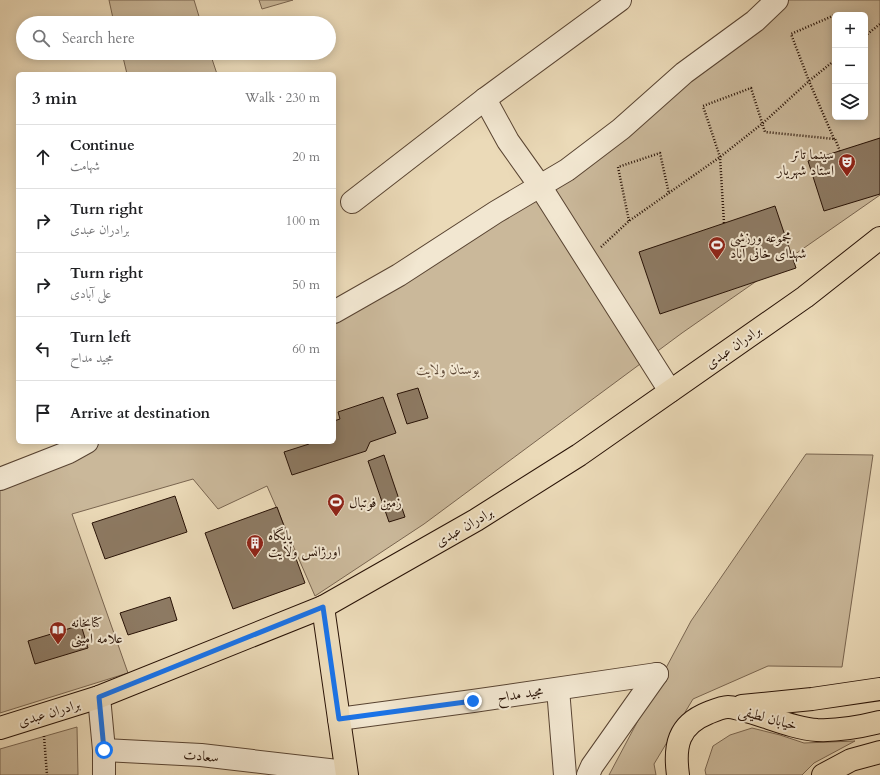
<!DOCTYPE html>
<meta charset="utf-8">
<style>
body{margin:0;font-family:Cardo,Amiri,serif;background:#f2f2f2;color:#202124}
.controls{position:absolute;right:12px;top:12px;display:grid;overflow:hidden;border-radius:6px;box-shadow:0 2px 10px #0003}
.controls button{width:36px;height:36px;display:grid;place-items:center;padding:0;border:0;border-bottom:1px solid #e0e0e0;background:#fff;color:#202124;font:20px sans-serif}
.stop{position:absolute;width:12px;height:12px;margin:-9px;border:3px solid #1a73e8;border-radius:50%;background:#fff}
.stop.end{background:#1a73e8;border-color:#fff;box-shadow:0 1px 4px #0008}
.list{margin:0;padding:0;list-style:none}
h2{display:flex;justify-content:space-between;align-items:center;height:52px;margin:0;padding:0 16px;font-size:17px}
h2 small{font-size:13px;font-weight:400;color:#757577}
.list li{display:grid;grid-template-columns:26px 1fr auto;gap:12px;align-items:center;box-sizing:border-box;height:64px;padding:0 16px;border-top:1px solid #e0e0e0}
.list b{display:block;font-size:15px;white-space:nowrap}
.list p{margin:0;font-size:13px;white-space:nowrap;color:#757577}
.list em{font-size:13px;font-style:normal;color:#757577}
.icon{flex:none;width:22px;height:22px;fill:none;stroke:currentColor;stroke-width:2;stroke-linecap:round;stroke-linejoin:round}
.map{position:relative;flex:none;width:880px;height:775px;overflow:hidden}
.search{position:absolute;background:#fff;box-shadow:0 2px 10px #0003;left:16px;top:16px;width:320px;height:44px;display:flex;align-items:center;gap:10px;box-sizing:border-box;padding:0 14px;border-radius:22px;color:#757577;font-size:15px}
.panel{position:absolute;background:#fff;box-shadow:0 2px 10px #0003;left:16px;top:72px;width:320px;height:372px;border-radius:6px}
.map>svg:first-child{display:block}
.green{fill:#cab89a;stroke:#796550;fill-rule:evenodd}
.building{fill:#8d7a63;stroke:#281206}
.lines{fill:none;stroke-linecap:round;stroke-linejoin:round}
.minor-casing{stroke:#594432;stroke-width:24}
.major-casing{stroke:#281206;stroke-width:24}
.path{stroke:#281206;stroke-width:2.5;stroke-dasharray:1 2;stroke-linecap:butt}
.minor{stroke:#f2e7d1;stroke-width:22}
.major{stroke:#ebdab8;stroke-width:22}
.route{stroke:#1a73e8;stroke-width:5}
.labels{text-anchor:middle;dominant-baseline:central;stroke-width:4;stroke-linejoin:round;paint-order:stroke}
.poi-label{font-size:14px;fill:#281206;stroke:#f2e7d1;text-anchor:start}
.street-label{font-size:14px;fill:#281206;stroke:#f2e7d1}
.park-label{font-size:14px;font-style:italic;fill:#614c3a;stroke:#f2e7d1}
</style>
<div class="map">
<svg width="880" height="775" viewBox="0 0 880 775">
<rect width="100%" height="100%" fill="#ebdab8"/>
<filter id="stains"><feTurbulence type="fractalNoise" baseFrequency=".005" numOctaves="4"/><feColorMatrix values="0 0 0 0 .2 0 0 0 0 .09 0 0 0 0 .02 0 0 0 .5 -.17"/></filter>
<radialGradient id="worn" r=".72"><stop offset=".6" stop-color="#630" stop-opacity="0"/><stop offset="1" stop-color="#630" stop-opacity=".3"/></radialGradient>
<g class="green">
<path d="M109 0H194L201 23H114Z"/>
<path d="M259 0H293L262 9Z"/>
<path d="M777 0H880V195L682 333 424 524 315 596 267 486 218 509 193 479 72 514 128 673 0 713V478L78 442H334V309L567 170ZM835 15H865V117H835Z"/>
<path d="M122 53H210L217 74H127Z"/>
<path d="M806 454 873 455 842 667 768 666 693 699 654 764 656 775H609L691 621Z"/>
<path d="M77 727 78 775H0V749Z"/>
<path d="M752 728 780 735 804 743 855 741 814 763 802 775H706L705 770 713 746 730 735Z"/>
</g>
<g class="building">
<path d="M880 138V194L824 211 808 161Z"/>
<path d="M775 206 796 268 660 314 639 252Z"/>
<path d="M418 388 428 418 407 424 397 394Z"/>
<path d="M383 397 396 433 370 442 366 451 292 475 284 452 309 444 308 442H334V421L340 419 338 412Z"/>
<path d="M384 455 405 517 389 522 368 461Z"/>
<path d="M175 496 187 532 105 559 92 523Z"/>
<path d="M277 507 305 583 233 609 205 533Z"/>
<path d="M170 597 177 620 128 635 120 613Z"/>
<path d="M81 625 88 648 35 664 28 641Z"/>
</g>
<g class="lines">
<g class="minor-casing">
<g id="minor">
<path d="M485 99 508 141 540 186 670 391"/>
<path d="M352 202 485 99 620 0"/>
<path d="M334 312 399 275 496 212 567 170 621 129 684 73 755 21 777 0"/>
<path d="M0 479 69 452 87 442"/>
<path d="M558 689 565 775"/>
<path d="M99 697 104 750V775"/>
<path d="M339 719 473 701 657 674"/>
<path d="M104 750 201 755 346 772"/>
<path d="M588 775 592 766 657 674"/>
</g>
</g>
<g class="major-casing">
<g id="major">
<path d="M323 607 347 775"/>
<path d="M742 706 812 699 880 689"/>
<path d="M0 728 99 697 323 607 476 520 579 455 805 297 880 238"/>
<path d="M678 775C674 746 678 725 708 713 713 711 722 707 728 707 733 707 738 709 743 710 767 716 791 728 817 730 838 731 860 727 880 722"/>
<path d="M823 775 851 760 880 752"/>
</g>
</g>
<g class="path">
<path d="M865 36 880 24"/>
<path d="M834 139 809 81 791 34 835 15"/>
<path d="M629 221 618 167 660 153 669 194"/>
<path d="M724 223 720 157 703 106 751 88 765 132 835 139 840 151"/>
<path d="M601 247 629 221 720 157 763 123 809 81 835 60"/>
<path d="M44 736 47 775"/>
</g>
<use href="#minor" class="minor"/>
<use href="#major" class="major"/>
</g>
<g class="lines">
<path class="route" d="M104 750 99 697 323 607 339 719 473 701"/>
</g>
<defs>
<g id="theatre-pin" transform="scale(0.9)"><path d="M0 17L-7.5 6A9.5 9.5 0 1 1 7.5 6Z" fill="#8f2418" stroke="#f2e7d1"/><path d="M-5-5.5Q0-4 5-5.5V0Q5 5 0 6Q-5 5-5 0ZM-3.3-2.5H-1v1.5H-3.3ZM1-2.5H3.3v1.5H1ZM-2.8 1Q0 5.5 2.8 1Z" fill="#fff"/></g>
<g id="stadium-pin" transform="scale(0.9)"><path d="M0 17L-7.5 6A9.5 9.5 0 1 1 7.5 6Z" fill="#8f2418" stroke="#f2e7d1"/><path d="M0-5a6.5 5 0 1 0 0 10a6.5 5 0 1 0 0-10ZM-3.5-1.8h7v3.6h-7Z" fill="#fff"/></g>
<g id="building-pin" transform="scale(0.9)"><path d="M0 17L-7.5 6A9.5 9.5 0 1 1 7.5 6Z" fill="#8f2418" stroke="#f2e7d1"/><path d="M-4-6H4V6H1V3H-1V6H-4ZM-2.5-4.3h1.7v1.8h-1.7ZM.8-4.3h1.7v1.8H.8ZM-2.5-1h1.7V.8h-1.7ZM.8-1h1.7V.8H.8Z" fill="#fff"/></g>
<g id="library-pin" transform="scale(0.9)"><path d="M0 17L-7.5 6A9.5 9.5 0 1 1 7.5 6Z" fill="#8f2418" stroke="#f2e7d1"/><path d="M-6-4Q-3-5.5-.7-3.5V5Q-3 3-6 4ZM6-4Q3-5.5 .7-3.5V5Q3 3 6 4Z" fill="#fff"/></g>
</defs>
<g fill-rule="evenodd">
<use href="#theatre-pin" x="847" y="162"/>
<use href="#stadium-pin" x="717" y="245"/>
<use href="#stadium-pin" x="336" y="502"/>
<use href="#building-pin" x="255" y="543"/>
<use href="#library-pin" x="58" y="630"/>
</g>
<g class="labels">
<g class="poi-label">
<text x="834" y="154" text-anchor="end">سینما تاتر<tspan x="834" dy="16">استاد شهریار</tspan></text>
<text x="730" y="237">مجموعه ورزشی<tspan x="730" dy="16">شهدای خانی آباد</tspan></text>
<text x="349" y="502">زمین فوتبال</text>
<text x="268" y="535">پایگاه<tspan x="268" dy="16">اورژانس ولایت</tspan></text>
<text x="71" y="622">کتابخانه<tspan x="71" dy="16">علامه امینی</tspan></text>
</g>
<g class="street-label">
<text transform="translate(733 347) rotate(-35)">برادران عبدی</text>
<text transform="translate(464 527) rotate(-30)">برادران عبدی</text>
<text transform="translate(520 694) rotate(-9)">مجید مداح</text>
<text transform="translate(49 713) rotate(-17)">برادران عبدی</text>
<text transform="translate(768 718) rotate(15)">خیابان لطیفی</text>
<text transform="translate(201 756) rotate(5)">سعادت</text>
</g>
<g class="park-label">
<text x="448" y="369">بوستان ولایت</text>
</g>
</g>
<rect width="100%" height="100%" filter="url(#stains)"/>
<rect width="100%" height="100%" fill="url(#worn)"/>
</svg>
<div class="controls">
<button>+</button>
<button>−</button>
<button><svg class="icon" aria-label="layers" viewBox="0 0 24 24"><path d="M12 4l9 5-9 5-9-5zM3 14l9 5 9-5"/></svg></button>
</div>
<div class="stop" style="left:104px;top:750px"></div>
<div class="stop end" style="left:473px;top:701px"></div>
<div class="search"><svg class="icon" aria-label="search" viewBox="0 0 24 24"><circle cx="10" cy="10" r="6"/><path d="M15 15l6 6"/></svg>Search here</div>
<section class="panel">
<h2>3 min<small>Walk · 230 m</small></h2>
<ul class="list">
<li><svg class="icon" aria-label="ahead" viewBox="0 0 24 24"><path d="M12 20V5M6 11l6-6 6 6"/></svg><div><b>Continue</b><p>شهامت</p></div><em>20 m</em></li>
<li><svg class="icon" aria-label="right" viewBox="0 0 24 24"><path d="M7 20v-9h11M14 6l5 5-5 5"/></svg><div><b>Turn right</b><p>برادران عبدی</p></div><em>100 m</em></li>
<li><svg class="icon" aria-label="right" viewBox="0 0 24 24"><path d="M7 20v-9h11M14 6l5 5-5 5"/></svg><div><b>Turn right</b><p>علی آبادی</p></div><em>50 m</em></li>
<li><svg class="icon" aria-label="left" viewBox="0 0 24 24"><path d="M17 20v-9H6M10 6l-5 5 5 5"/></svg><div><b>Turn left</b><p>مجید مداح</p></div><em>60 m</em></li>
<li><svg class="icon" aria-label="arrive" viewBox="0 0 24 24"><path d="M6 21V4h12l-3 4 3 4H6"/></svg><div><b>Arrive at destination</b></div></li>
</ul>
</section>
</div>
